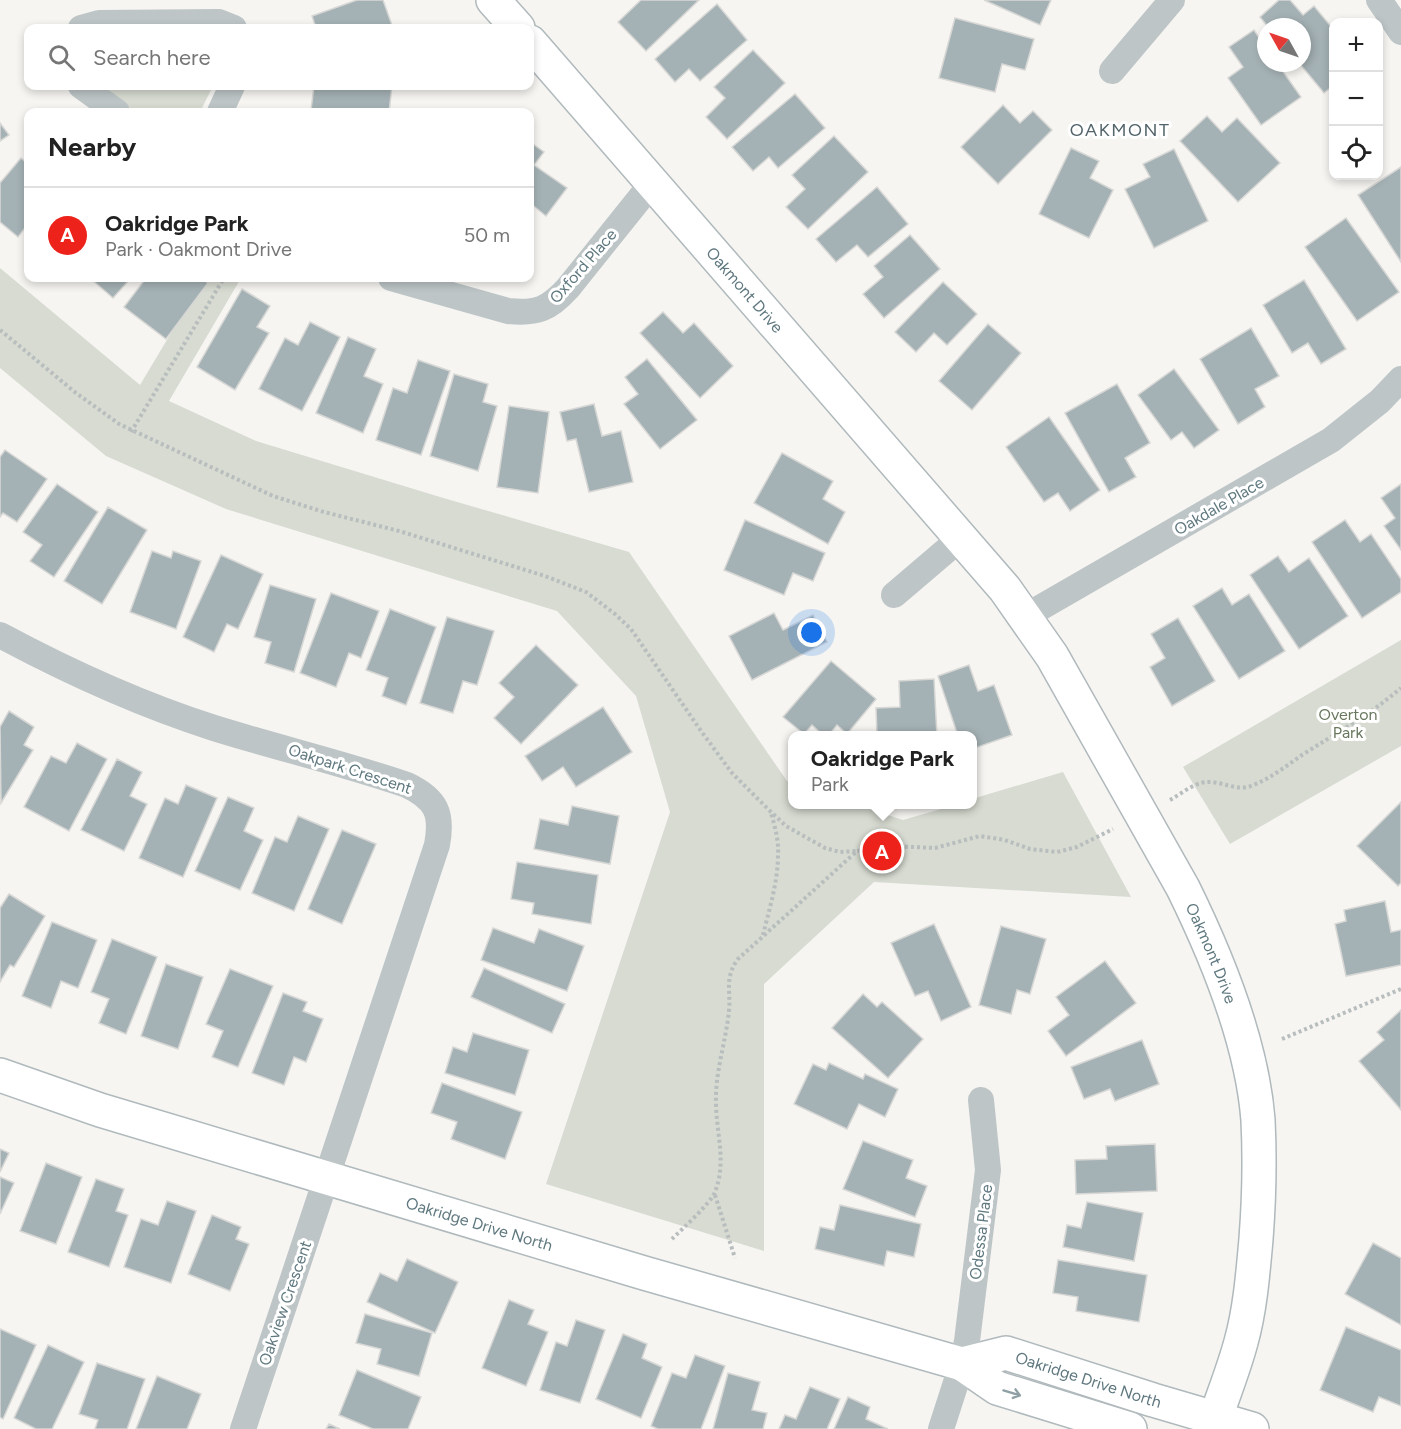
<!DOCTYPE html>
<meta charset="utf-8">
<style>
body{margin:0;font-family:Figtree,sans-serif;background:#f2f2f2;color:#222}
.controls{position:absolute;right:18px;top:18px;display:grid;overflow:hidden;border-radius:12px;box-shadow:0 3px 9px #0003}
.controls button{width:54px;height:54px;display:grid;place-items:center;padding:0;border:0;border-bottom:2px solid #e0e0e0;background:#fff;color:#222;font:30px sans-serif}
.compass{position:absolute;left:1257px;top:18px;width:54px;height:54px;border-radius:50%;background:#fff;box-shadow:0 3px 9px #0003;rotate:310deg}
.you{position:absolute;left:812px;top:633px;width:21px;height:21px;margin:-15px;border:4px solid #fff;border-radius:50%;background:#1a73e8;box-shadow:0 0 0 9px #1a73e833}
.badge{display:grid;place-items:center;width:39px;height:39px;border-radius:50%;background:#ed221b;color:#fff;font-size:20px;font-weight:700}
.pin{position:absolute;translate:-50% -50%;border:3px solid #fff;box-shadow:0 2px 6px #0006}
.popup{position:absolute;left:788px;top:731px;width:189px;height:78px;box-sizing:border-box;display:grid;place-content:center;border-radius:12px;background:#fff;filter:drop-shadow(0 2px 4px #0005);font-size:20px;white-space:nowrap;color:#767676}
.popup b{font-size:22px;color:#222}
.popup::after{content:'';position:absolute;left:50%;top:100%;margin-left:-12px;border:12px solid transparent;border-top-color:#fff}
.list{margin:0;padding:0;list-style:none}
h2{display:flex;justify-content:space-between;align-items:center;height:78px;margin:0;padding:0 24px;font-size:26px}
h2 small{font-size:20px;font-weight:400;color:#767676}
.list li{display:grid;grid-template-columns:39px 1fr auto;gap:18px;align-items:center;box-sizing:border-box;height:96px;padding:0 24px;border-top:2px solid #e0e0e0}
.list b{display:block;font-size:22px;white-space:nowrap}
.list p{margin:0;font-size:20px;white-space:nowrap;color:#767676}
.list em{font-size:20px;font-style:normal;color:#767676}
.icon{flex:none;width:33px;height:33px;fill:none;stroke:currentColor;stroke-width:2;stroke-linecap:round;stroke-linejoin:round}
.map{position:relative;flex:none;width:1401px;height:1429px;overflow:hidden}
.search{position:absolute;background:#fff;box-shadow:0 3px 9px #0003;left:24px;top:24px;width:510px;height:66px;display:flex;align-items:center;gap:15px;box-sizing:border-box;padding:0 21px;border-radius:12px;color:#767676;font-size:22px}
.panel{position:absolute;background:#fff;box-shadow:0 3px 9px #0003;left:24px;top:108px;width:510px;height:174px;border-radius:12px}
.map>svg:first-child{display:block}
.green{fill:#d7dbd1}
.building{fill:#a5b2b5;stroke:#d7d7d5;stroke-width:1.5}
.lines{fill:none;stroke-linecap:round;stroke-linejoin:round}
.secondary-casing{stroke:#b0b9bc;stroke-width:36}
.path{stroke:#b8bdbe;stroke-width:4;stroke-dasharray:3 3;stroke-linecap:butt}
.street{stroke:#bec5c7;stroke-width:26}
.secondary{stroke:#fff;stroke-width:33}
.oneway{stroke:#8fa0a5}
.labels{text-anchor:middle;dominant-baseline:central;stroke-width:6;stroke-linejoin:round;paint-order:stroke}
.street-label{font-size:16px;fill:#5f787f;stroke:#fff}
.park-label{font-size:16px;fill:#68775e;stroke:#fff}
.neighbourhood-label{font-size:18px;letter-spacing:1.5px;fill:#52646a;stroke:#fff}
</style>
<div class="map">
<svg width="1401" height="1429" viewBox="0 0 1401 1429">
<rect width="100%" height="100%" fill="#f6f5f2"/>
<g class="green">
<path d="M102 86H213L200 112H135Z"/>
<path d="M0 268 140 385 204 278H241L169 401 256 441 440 497 629 552 787 781 792 782V804L857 805 903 820 955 805 972 804V799L1063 772 1131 897 874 882 764 984V1251L546 1184 670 812 636 696 557 611 226 509 106 456 0 368Z"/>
<path d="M1401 640V746L1230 844 1183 767Z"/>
</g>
<g class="building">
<path d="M357 0H383L393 28H316L312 16Z"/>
<path d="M641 0H699L646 51 618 22Z"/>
<path d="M984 0H1051L1040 25Z"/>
<path d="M1279 0H1290L1303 15 1314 6 1334 30V85L1324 93 1299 63H1302V27H1268L1260 17Z"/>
<path d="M717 4 747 40 700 81 689 69 675 82 655 59Z"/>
<path d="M955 18 1034 39 1025 70 1002 64 995 92 939 78Z"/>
<path d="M1254 30 1266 48V63H1277L1301 97 1261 125 1228 78 1243 67 1229 47Z"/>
<path d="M753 50 785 83 727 139 706 117 725 98 714 87Z"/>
<path d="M314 86H392L389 112H328L311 110Z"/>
<path d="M795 94 825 128 778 168 769 157 753 171 732 147Z"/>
<path d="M1003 105 1020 123 1033 111 1052 130 998 184 961 147Z"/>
<path d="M1207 116 1222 132 1237 118 1280 163 1238 202 1180 141Z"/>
<path d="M0 123 9 135 0 141Z"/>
<path d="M834 136 868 172 808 229 786 207 805 189 792 175Z"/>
<path d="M530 142 544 152 534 165 567 188 546 216 530 203Z"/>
<path d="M1071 148 1099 161 1090 178 1113 190 1089 238 1039 214Z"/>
<path d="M1174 149 1208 221 1154 248 1125 189 1150 177 1143 164Z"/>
<path d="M21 158 28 164V224L18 237 0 222V183Z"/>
<path d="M1401 167V262L1358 195Z"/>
<path d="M877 187 908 224 868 257 857 245 836 262 816 239Z"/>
<path d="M1346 218 1399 292 1357 321 1305 247Z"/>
<path d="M910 235 940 269 884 318 863 294 883 277 874 266Z"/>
<path d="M90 278H131L113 298Z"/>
<path d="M146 278H201L208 283 166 339 124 307Z"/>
<path d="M1304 280 1346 349 1321 364 1308 343 1292 353 1263 305Z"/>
<path d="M943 282 977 314 947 345 934 333 916 352 895 332Z"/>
<path d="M242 289 270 306 257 327 269 333 235 390 197 367Z"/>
<path d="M663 312 683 333 694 323 733 366 700 398 640 333Z"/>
<path d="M310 322 340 337 302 411 259 389 285 338 298 345Z"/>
<path d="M988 324 1021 353 972 410 939 381Z"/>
<path d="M1251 328 1279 376 1255 389 1265 407 1238 424 1200 359Z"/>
<path d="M348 337 376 349 364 376 383 384 363 433 316 413Z"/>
<path d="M647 359 697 420 660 449 624 404 638 394 625 377Z"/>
<path d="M418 360 450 371 421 455 376 440 393 388 407 393Z"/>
<path d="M1174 369 1219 430 1194 448 1182 432 1171 440 1138 395Z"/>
<path d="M454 374 488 384 483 402 497 406 478 471 430 456Z"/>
<path d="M1117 384 1150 443 1125 458 1136 477 1109 492 1065 413Z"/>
<path d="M594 404 602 436 621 431 633 482 589 492 576 439 567 441 560 412Z"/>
<path d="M509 406 549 412 538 493 497 487Z"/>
<path d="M1049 417 1100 490 1070 511 1058 493 1044 502 1006 447Z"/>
<path d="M5 450 47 479 17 522 3 513 0 517V457Z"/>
<path d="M782 453 833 481 823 499 845 512 828 544 754 503Z"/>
<path d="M57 484 98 512 54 577 30 561 42 545 23 532Z"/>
<path d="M1401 484V550L1384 526 1395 518 1381 498Z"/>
<path d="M108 507 147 530 102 604 64 581Z"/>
<path d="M745 520 825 553 813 581 793 573 784 595 724 570Z"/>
<path d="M1345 520 1360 542 1371 534 1401 579V592L1362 618 1312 542Z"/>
<path d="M152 551 171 558 173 551 201 561 176 629 130 612Z"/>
<path d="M221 555 263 574 238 629 227 624 214 652 183 637Z"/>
<path d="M1278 556 1289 572 1309 558 1348 616 1299 649 1250 575Z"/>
<path d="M270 585 316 599 294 672 265 663 271 642 254 637Z"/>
<path d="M1222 588 1232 605 1249 594 1285 651 1239 679 1193 606Z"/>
<path d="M331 593 379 611 361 658 349 653 336 687 300 673Z"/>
<path d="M390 609 436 627 406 705 382 696 388 678 366 670Z"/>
<path d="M774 613 783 630 813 615 827 642 752 680 729 636Z"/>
<path d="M447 617 494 631 477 685 463 681 453 713 420 703Z"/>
<path d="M1178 618 1215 681 1172 706 1150 667 1165 658 1151 634Z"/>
<path d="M536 645 578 685 521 744 494 718 514 697 499 683Z"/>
<path d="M831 661 876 699 847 734 837 725 828 736H824L812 725 804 734 783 717Z"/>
<path d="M969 665 978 691 994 685 1012 735 972 749V736H958L938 676Z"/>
<path d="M934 679 937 736H877L876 708 900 707 899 681Z"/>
<path d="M603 707 632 752 576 787 563 767 542 781 525 756Z"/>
<path d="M9 711 34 727 24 745 33 750 1 803 0 727Z"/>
<path d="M77 743 107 759 69 831 24 807 51 756 66 763Z"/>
<path d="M117 759 142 772 130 796 147 804 124 851 81 830Z"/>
<path d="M186 785 217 798 183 877 139 858 165 798 178 804Z"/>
<path d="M228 797 254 808 244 831 263 840 240 890 195 871Z"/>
<path d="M1401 802V883L1398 886 1357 846Z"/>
<path d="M572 806 619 816 610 864 534 849 540 819 568 825Z"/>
<path d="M298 816 329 829 294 911 252 893 275 837 287 842Z"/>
<path d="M342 830 376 844 342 924 308 909Z"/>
<path d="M517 862 598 875 591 924 532 914 534 903 511 899Z"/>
<path d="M9 894 45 916 14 967 10 965 0 982V908Z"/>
<path d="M1385 901 1391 932 1401 930V965L1346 976 1335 924 1346 921 1344 910Z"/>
<path d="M52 922 97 940 78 988 61 981 51 1008 22 996Z"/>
<path d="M934 924 971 1007 941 1021 928 991 915 996 891 943Z"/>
<path d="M1001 926 1046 939 1030 994 1017 990 1011 1014 979 1005Z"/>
<path d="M493 928 534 943 539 929 584 946 567 991 481 960Z"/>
<path d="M112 939 157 957 126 1034 99 1023 109 999 91 992Z"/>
<path d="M1105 961 1136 1003 1066 1056 1048 1031 1069 1015 1056 997Z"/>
<path d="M166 964 203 977 178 1049 141 1036Z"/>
<path d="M484 968 565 1004 552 1033 471 997Z"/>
<path d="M230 969 273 986 238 1067 212 1057 223 1031 206 1024Z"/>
<path d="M283 993 307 1002 303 1011 323 1019 306 1062 294 1057 284 1085 252 1073Z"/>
<path d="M863 994 877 1007 882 1002 923 1039 888 1078 832 1028Z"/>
<path d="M1401 1010V1110L1359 1061 1384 1040 1377 1032Z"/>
<path d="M473 1033 529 1050 515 1095 445 1073 453 1047 467 1052Z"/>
<path d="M1142 1040 1159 1084 1115 1101 1110 1089 1084 1099 1071 1067Z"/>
<path d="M829 1063 863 1079 865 1074 898 1089 885 1117 859 1104 847 1129 794 1104 813 1064 826 1070Z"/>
<path d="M442 1083 522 1112 505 1159 451 1139 457 1122 431 1113Z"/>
<path d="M863 1141 913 1160 906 1178 927 1186 915 1217 843 1189Z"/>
<path d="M1155 1144 1157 1191 1076 1194 1075 1160 1107 1159 1106 1146Z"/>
<path d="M0 1149 9 1153 0 1172Z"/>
<path d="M46 1163 82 1177 56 1244 20 1231Z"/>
<path d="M0 1177 14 1183 0 1214Z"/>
<path d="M96 1179 124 1189 116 1211 128 1215 109 1267 68 1252Z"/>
<path d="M167 1201 196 1211 171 1283 124 1267 141 1219 158 1225Z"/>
<path d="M1087 1202 1143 1213 1134 1261 1063 1247 1067 1225 1081 1228Z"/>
<path d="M840 1205 921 1224 914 1257 887 1251 884 1266 815 1249 820 1227 834 1230Z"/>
<path d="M212 1215 241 1227 236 1239 249 1244 230 1291 188 1274Z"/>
<path d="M1373 1243 1401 1258V1325L1345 1294Z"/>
<path d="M407 1259 458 1282 435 1333 367 1302 380 1273 397 1281Z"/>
<path d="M1058 1260 1147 1275 1139 1322 1076 1311 1078 1297 1053 1293Z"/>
<path d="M509 1300 534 1310 528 1324 548 1332 526 1386 482 1368Z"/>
<path d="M365 1314 432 1333 419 1376 377 1364 381 1349 356 1343Z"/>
<path d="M576 1320 605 1330 580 1403 540 1390 556 1342 567 1346Z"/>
<path d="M1346 1327 1401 1350V1406L1379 1397 1373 1412 1320 1390Z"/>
<path d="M0 1329 36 1345 3 1419 0 1417Z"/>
<path d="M623 1334 647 1344 642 1358 662 1367 641 1418 596 1399Z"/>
<path d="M48 1345 84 1362 52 1429H36L14 1418Z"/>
<path d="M695 1355 725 1366 701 1429H658L651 1426 672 1373 686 1378Z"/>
<path d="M97 1363 145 1379 127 1429H95L98 1420 79 1414Z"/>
<path d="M357 1370 421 1397 408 1429H373L339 1415Z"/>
<path d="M728 1373 760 1382 752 1410 767 1413 763 1429H713Z"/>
<path d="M157 1376 201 1394 187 1429H136Z"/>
<path d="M810 1387 840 1399 827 1429H779L785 1415 796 1419Z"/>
<path d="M848 1397 870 1407 866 1419 888 1429H834Z"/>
<path d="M329 1424 340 1429H326Z"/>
</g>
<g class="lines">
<g class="secondary-casing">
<g id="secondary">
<path d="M493 0 518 28"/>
<path id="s1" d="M530 42 1005 589 1052 656 1183 888C1217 957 1252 1042 1258 1120 1260 1160 1259 1200 1256 1239 1253 1273 1250 1310 1241 1342 1233 1372 1221 1400 1212 1429"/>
<path id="s2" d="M0 1075 100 1110 644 1273 962 1364 997 1388 1130 1429"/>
<path id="s3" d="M962 1364 1006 1353 1153 1400 1252 1429"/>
</g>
</g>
<g class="path">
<path d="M0 330 76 393 119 424 273 496 324 512 399 531 545 576 586 592 615 614 631 629 701 731 732 773 771 812 786 826 825 848 840 852 857 851"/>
<path d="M131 432 224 278"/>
<path d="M1170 800C1183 793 1195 781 1211 782 1225 783 1238 791 1251 786 1270 779 1286 766 1302 755 1338 732 1368 716 1401 688"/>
<path d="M763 935C769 910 778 882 778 855 779 841 775 827 771 813"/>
<path d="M1282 1039 1401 989"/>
<path d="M715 1195 735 1258"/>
<path d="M672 1239C682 1229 711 1203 715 1192 727 1161 716 1133 716 1102 715 1072 726 1041 729 1011 731 991 724 978 738 959L857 851 888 846 935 848 980 836 1005 840 1030 849 1057 852 1077 847 1113 829"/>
</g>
<g class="street">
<path d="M1379 0 1401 32"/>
<path d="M81 28 99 23 219 22 234 28"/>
<path d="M1112 71 1172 0"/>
<path d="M81 86 117 112"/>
<path d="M220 112 232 86"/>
<path d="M391 278 508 311C537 314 549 309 568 288L653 182"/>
<path d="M894 595 962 537"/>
<path d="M1026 616 1331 440 1380 401 1401 379"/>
<path d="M0 635C69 672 139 704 214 728 278 748 343 763 407 785 436 799 443 813 437 845L243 1429"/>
<path d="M941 1429 962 1364 967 1341 988 1170 981 1100"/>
</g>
<use href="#secondary" class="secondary"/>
</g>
<defs><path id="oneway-shaft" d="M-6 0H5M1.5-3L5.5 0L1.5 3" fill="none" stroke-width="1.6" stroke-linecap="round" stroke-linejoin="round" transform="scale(1.5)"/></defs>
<use class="oneway" href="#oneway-shaft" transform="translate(1012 1393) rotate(17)"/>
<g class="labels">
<g class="street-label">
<text transform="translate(583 266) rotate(-49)">Oxford Place</text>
<text stroke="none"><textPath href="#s1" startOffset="328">Oakmont Drive</textPath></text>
<text transform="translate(1219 506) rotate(-30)">Oakdale Place</text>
<text transform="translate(350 769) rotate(18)">Oakpark Crescent</text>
<text stroke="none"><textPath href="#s1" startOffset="1144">Oakmont Drive</textPath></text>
<text stroke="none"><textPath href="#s2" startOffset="502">Oakridge Drive North</textPath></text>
<text transform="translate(981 1232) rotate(-83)">Odessa Place</text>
<text transform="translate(285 1303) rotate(-71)">Oakview Crescent</text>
<text stroke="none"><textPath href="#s3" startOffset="132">Oakridge Drive North</textPath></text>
</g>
<g class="park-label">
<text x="1348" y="714">Overton<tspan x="1348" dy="18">Park</tspan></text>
</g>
<g class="neighbourhood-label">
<text x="1120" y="130">OAKMONT</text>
</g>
</g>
</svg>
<div class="controls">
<button>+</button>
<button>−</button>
<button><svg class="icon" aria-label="locate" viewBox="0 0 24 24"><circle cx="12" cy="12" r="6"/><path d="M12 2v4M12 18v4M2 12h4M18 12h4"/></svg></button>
</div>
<svg class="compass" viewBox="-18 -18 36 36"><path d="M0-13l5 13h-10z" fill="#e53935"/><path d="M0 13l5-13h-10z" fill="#767676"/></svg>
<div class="you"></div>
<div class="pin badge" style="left:882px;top:851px">A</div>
<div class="popup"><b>Oakridge Park</b>Park</div>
<div class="search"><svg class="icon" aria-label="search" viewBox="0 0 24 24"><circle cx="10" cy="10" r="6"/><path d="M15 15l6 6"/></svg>Search here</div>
<section class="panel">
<h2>Nearby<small></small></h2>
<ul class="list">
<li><span class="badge">A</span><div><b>Oakridge Park</b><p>Park · Oakmont Drive</p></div><em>50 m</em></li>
</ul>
</section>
</div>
